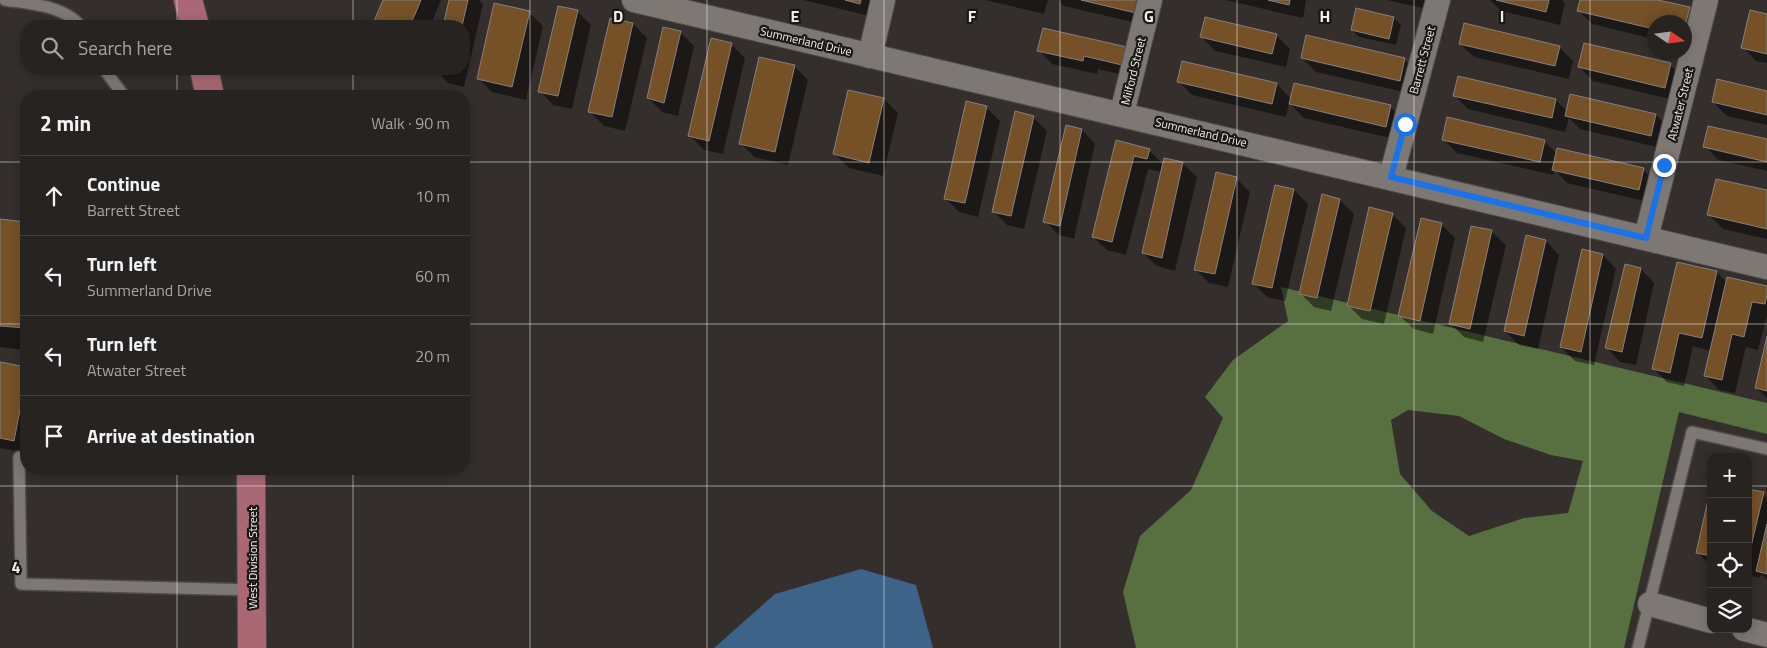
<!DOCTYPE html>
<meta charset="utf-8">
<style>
body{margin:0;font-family:"Titillium Web",sans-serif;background:#332f2e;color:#f1f3f6}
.controls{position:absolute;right:15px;bottom:15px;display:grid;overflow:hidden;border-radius:10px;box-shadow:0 2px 12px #0003}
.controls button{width:45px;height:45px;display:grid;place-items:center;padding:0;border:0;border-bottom:1px solid #43403f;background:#272321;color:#f1f3f6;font:25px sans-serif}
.compass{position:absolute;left:1647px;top:15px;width:45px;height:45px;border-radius:50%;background:#272321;box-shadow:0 2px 12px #0003;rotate:103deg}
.stop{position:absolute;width:15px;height:15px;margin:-11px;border:4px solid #1a73e8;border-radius:50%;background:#fff}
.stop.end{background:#1a73e8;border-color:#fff;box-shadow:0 1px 5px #0008}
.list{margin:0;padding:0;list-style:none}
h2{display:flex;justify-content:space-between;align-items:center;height:65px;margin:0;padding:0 20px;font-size:21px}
h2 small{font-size:16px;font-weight:400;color:#a4a4a5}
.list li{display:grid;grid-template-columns:32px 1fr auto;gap:15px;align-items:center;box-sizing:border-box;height:80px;padding:0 20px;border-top:1px solid #43403f}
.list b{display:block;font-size:19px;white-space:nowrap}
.list p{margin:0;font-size:16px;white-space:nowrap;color:#a4a4a5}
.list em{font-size:16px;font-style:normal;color:#a4a4a5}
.icon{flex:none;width:28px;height:28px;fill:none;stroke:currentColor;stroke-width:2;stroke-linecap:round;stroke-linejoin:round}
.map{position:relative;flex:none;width:1767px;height:648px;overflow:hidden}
.search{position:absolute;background:#272321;box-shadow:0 2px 12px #0003;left:20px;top:20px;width:450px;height:55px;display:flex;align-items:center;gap:12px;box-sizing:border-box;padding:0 18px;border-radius:20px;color:#a4a4a5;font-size:19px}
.panel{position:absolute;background:#272321;box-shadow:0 2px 12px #0003;left:20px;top:90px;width:450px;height:385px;border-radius:20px}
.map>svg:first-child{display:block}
.forest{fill:#586f40;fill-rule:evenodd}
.water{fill:#3d6388}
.shadow{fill:#0007}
.building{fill:#765128;stroke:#85807c}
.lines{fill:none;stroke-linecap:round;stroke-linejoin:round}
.lane-casing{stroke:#504b49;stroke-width:14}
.street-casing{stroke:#504b49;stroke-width:26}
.primary-casing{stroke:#504b49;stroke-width:30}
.lane{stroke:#7e7875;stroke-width:11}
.street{stroke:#7e7875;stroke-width:24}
.primary{stroke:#a96873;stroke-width:28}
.route{stroke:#1a73e8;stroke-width:6}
.grid{fill:none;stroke:#f3efee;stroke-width:1;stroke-opacity:0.55}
.labels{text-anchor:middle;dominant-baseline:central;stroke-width:4.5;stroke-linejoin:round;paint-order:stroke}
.street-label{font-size:12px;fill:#f3efee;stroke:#1a1816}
.grid-label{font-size:16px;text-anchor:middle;font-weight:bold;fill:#f3efee;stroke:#1a1816;stroke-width:4.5;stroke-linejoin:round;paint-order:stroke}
</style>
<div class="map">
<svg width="1767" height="648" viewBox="0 0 1767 648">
<rect width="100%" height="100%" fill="#342f2c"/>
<path class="forest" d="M1281 287 1767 403V434L1679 412 1624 648H1136L1123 592 1140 536 1191 490 1223 418 1205 397 1233 360 1288 321ZM1408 410 1459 416 1504 439 1551 455 1583 461 1568 513 1524 518 1469 536 1432 511 1400 474 1391 420Z"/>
<path class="water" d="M861 569 916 585 933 648H714L775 594Z"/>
<g class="shadow">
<path d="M384 0H441L430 26H373Z"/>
<path d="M450 0H479L483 4 464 87 448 83 434 69H464V26H444Z"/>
<path d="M803 0H878L874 17Z"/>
<path d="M985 0H1048L1044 14Z"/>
<path d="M1058 0H1145L1150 26 1064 6Z"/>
<path d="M1225 0H1305L1306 1 1303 18Z"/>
<path d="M1387 0H1430L1427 9Z"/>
<path d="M1490 0H1562L1565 3 1560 25 1501 11Z"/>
<path d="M1581 0H1653L1689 8 1703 22 1684 46V22H1654V39L1592 24 1579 11Z"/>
<path d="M1357 10 1394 18 1401 25 1396 45 1359 37 1352 30Z"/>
<path d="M577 11 591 25 572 109 553 105 540 91Z"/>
<path d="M529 13 543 26 526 100 492 92 478 78Z"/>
<path d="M1767 15V63L1756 61 1743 47Z"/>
<path d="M633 24 647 38 625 131 604 126 590 112Z"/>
<path d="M680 32 694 46 678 116 662 112 648 98Z"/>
<path d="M1276 35 1290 49 1286 67 1215 51 1202 37Z"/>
<path d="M731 44 745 58 723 154 704 150 690 136Z"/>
<path d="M1460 44 1559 47 1573 61 1569 79 1474 57Z"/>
<path d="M1039 50 1140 62 1136 78 1098 69 1097 74 1052 64Z"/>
<path d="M1302 58 1404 59 1418 73 1413 94 1316 72Z"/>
<path d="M1670 65 1684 78 1679 101 1593 81 1580 67Z"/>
<path d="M794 66 808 80 788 165 754 157 741 143Z"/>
<path d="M1178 81 1277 84 1291 99 1390 107 1404 120 1399 140 1304 118 1289 103 1286 117 1192 95Z"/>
<path d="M849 91 884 99 898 113 883 176 849 168 835 154Z"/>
<path d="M1767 92V125L1727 116 1713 102Z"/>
<path d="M1454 95 1556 100 1567 111 1571 95 1656 115 1670 129 1665 149 1580 129 1569 118 1565 132 1468 109Z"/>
<path d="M986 107 1000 121 978 217 959 212 945 198Z"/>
<path d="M1033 117 1047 131 1024 229 1007 225 994 212Z"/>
<path d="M1082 130 1095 144 1074 239 1059 235 1045 221Z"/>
<path d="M1443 139 1544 141 1557 154 1643 170 1657 183 1653 203 1567 183 1555 170 1553 175 1457 153Z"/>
<path d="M1767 141V171L1718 160 1705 146Z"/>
<path d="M1117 142 1149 150 1163 164 1165 159 1183 164 1197 177 1175 271 1157 266 1143 253 1162 172 1148 169 1126 255 1107 250 1093 237Z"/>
<path d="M1236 178 1250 192 1228 287 1209 283 1195 269Z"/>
<path d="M1276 186 1294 190 1308 204 1285 301 1267 297 1253 283Z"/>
<path d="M1767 192V239L1723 229 1709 215Z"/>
<path d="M1340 200 1354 214 1331 311 1314 307 1300 293Z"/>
<path d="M1392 214 1406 228 1384 324 1362 319 1348 305Z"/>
<path d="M0 221 26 223V350L0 347Z"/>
<path d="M1441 224 1455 238 1433 334 1414 329 1400 316Z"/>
<path d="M1472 227 1492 232 1506 245 1483 342 1464 337 1450 323Z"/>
<path d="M1546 241 1559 255 1538 349 1519 345 1505 331Z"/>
<path d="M1603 255 1616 269 1594 365 1575 361 1561 347Z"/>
<path d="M1678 263 1717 272 1727 283 1767 287V315L1758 350 1746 347 1735 393 1719 390 1706 376 1712 351 1693 346 1684 386 1667 382 1653 368Z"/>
<path d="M1641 269 1654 283 1636 365 1620 362 1607 348Z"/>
<path d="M1767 342V398L1756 388Z"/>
<path d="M0 363 26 368V453L0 448Z"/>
<path d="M1748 490 1763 493 1767 498V580L1761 574 1760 578 1748 575Z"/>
<path d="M1711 493V566L1697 552Z"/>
</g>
<g class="building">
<path d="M383 0H421L410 26H372Z"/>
<path d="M449 0H468L462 26H443Z"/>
<path d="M845 0H861L860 4Z"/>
<path d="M1081 0H1139L1136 13Z"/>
<path d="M1268 0H1290L1289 5Z"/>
<path d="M1496 0H1549L1546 12Z"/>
<path d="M1580 0H1658L1690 7 1684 30V22H1654V29L1577 11Z"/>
<path d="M494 3 530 11 512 87 477 79Z"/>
<path d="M558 6 578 10 558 96 538 92Z"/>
<path d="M1356 8 1394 17 1389 39 1351 30Z"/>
<path d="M1750 10 1767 14V54L1741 48Z"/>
<path d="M1205 17 1277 34 1272 54 1200 37Z"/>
<path d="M610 18 633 23 612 117 588 112Z"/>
<path d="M1464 23 1560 46 1555 66 1459 44Z"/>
<path d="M663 27 681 31 664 103 647 98Z"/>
<path d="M1043 28 1127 47 1122 65 1084 56 1083 61 1037 51Z"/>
<path d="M1306 35 1405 58 1400 81 1301 58Z"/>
<path d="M711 38 732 43 709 141 688 136Z"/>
<path d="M1584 43 1671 63 1665 88 1578 67Z"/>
<path d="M759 57 795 65 775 152 739 144Z"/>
<path d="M1182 61 1277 83 1272 104 1177 82Z"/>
<path d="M433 69H452L451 74Z"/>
<path d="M1458 76 1556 99 1552 118 1453 96Z"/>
<path d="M1717 79 1767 91V115L1712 102Z"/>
<path d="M1294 83 1391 105 1386 127 1289 104Z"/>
<path d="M848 90 884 98 869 163 833 154Z"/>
<path d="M1570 94 1656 114 1651 136 1565 116Z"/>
<path d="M966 101 987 106 965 203 944 199Z"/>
<path d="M1015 111 1034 116 1011 216 992 212Z"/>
<path d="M1447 117 1545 140 1540 162 1442 140Z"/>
<path d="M1066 125 1082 129 1060 226 1043 222Z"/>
<path d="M1708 126 1767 139V162L1703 147Z"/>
<path d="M1116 140 1150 149 1147 159 1134 156 1112 242 1092 237Z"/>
<path d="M1557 148 1644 168 1639 190 1552 170Z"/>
<path d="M1164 158 1183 162 1162 258 1142 253Z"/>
<path d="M1216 172 1237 177 1215 274 1194 270Z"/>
<path d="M1716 179 1767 190V229L1707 215Z"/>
<path d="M1275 185 1294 189 1272 288 1252 284Z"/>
<path d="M1322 194 1340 199 1317 298 1299 294Z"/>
<path d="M1369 207 1393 213 1370 311 1347 306Z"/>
<path d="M1421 218 1442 223 1420 321 1398 316Z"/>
<path d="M0 219 26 222V328L0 326Z"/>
<path d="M1471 226 1492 230 1470 329 1449 324Z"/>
<path d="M1526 235 1546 240 1524 336 1504 331Z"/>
<path d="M1582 249 1603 254 1581 352 1560 347Z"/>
<path d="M1677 262 1717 271 1702 338 1679 333 1670 373 1652 369Z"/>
<path d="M1625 264 1641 268 1622 352 1605 348Z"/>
<path d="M1727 277 1767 286V294L1765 304 1752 302 1744 337 1732 334 1722 380 1704 376Z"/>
<path d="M1767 336V391L1755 388Z"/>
<path d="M0 362 26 367V379L14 441 0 438Z"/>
<path d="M1711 487V556L1696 553Z"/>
<path d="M1748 489 1764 492 1748 559Z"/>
<path d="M1767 524V574L1756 571Z"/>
</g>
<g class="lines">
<g class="lane-casing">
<g id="lane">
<path d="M5 0C31 4 62 5 81 26"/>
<path d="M104 69 124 96"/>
<path d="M19 457 21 584 253 590"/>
<path d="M1638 648 1692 432 1767 449"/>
</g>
</g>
<g class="street-casing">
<g id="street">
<path d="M634 0 1767 267"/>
<path d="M870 56 883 0"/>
<path d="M1122 113 1150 0"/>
<path d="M1391 177 1438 0"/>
<path d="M1646 238 1706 0"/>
<path d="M1650 604 1711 621"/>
<path d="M1744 629 1767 635"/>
</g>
</g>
<g class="primary-casing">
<g id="primary">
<path d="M188 0 195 26"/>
<path d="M204 69 210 96"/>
<path d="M251 469 252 648"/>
</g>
</g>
<use href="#lane" class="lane"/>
<use href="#street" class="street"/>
<use href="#primary" class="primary"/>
</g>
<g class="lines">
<path class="route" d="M1405 124 1391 177 1646 238 1664 165"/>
</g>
<path class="grid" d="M177 0V26M353 0V26M530 0V648M707 0V648M884 0V648M1060 0V648M1237 0V648M1414 0V648M1590 0V648M177 69V96M353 69V96M0 162H26M464 162H1767M0 324H26M464 324H1767M177 469V648M353 469V648M0 486H1711M1748 486H1767"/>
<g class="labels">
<g class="street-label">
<text transform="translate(806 41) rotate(13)">Summerland Drive</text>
<text transform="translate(1422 60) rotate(-75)">Barrett Street</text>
<text transform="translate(1133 71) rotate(-76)">Milford Street</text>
<text transform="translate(1680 104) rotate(-76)">Atwater Street</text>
<text transform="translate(1201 132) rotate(13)">Summerland Drive</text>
<text transform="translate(252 558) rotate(-90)">West Division Street</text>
</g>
</g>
<g class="grid-label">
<text x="618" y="22">D</text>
<text x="795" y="22">E</text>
<text x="972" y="22">F</text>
<text x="1149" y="22">G</text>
<text x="1325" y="22">H</text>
<text x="1502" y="22">I</text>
<text x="16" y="573">4</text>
</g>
</svg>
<div class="controls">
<button>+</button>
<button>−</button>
<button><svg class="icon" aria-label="locate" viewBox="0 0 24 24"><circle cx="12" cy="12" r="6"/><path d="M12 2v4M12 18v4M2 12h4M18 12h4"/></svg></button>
<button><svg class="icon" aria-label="layers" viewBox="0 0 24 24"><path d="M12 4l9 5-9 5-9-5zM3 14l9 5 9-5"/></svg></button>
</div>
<svg class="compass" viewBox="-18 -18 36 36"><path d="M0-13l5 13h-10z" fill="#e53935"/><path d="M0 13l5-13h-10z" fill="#a4a4a5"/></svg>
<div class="stop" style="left:1405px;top:124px"></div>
<div class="stop end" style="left:1664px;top:165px"></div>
<div class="search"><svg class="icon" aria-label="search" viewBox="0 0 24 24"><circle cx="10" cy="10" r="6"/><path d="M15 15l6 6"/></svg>Search here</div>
<section class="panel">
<h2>2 min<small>Walk · 90 m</small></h2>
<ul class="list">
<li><svg class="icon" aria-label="ahead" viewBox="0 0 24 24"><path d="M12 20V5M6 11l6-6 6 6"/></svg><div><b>Continue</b><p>Barrett Street</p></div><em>10 m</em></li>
<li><svg class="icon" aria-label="left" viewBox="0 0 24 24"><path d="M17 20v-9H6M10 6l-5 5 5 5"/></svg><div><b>Turn left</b><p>Summerland Drive</p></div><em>60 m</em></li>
<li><svg class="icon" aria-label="left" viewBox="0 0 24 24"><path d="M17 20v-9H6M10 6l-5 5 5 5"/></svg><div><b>Turn left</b><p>Atwater Street</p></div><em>20 m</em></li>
<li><svg class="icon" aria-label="arrive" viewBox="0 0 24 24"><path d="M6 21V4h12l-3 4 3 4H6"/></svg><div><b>Arrive at destination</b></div></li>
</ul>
</section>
</div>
